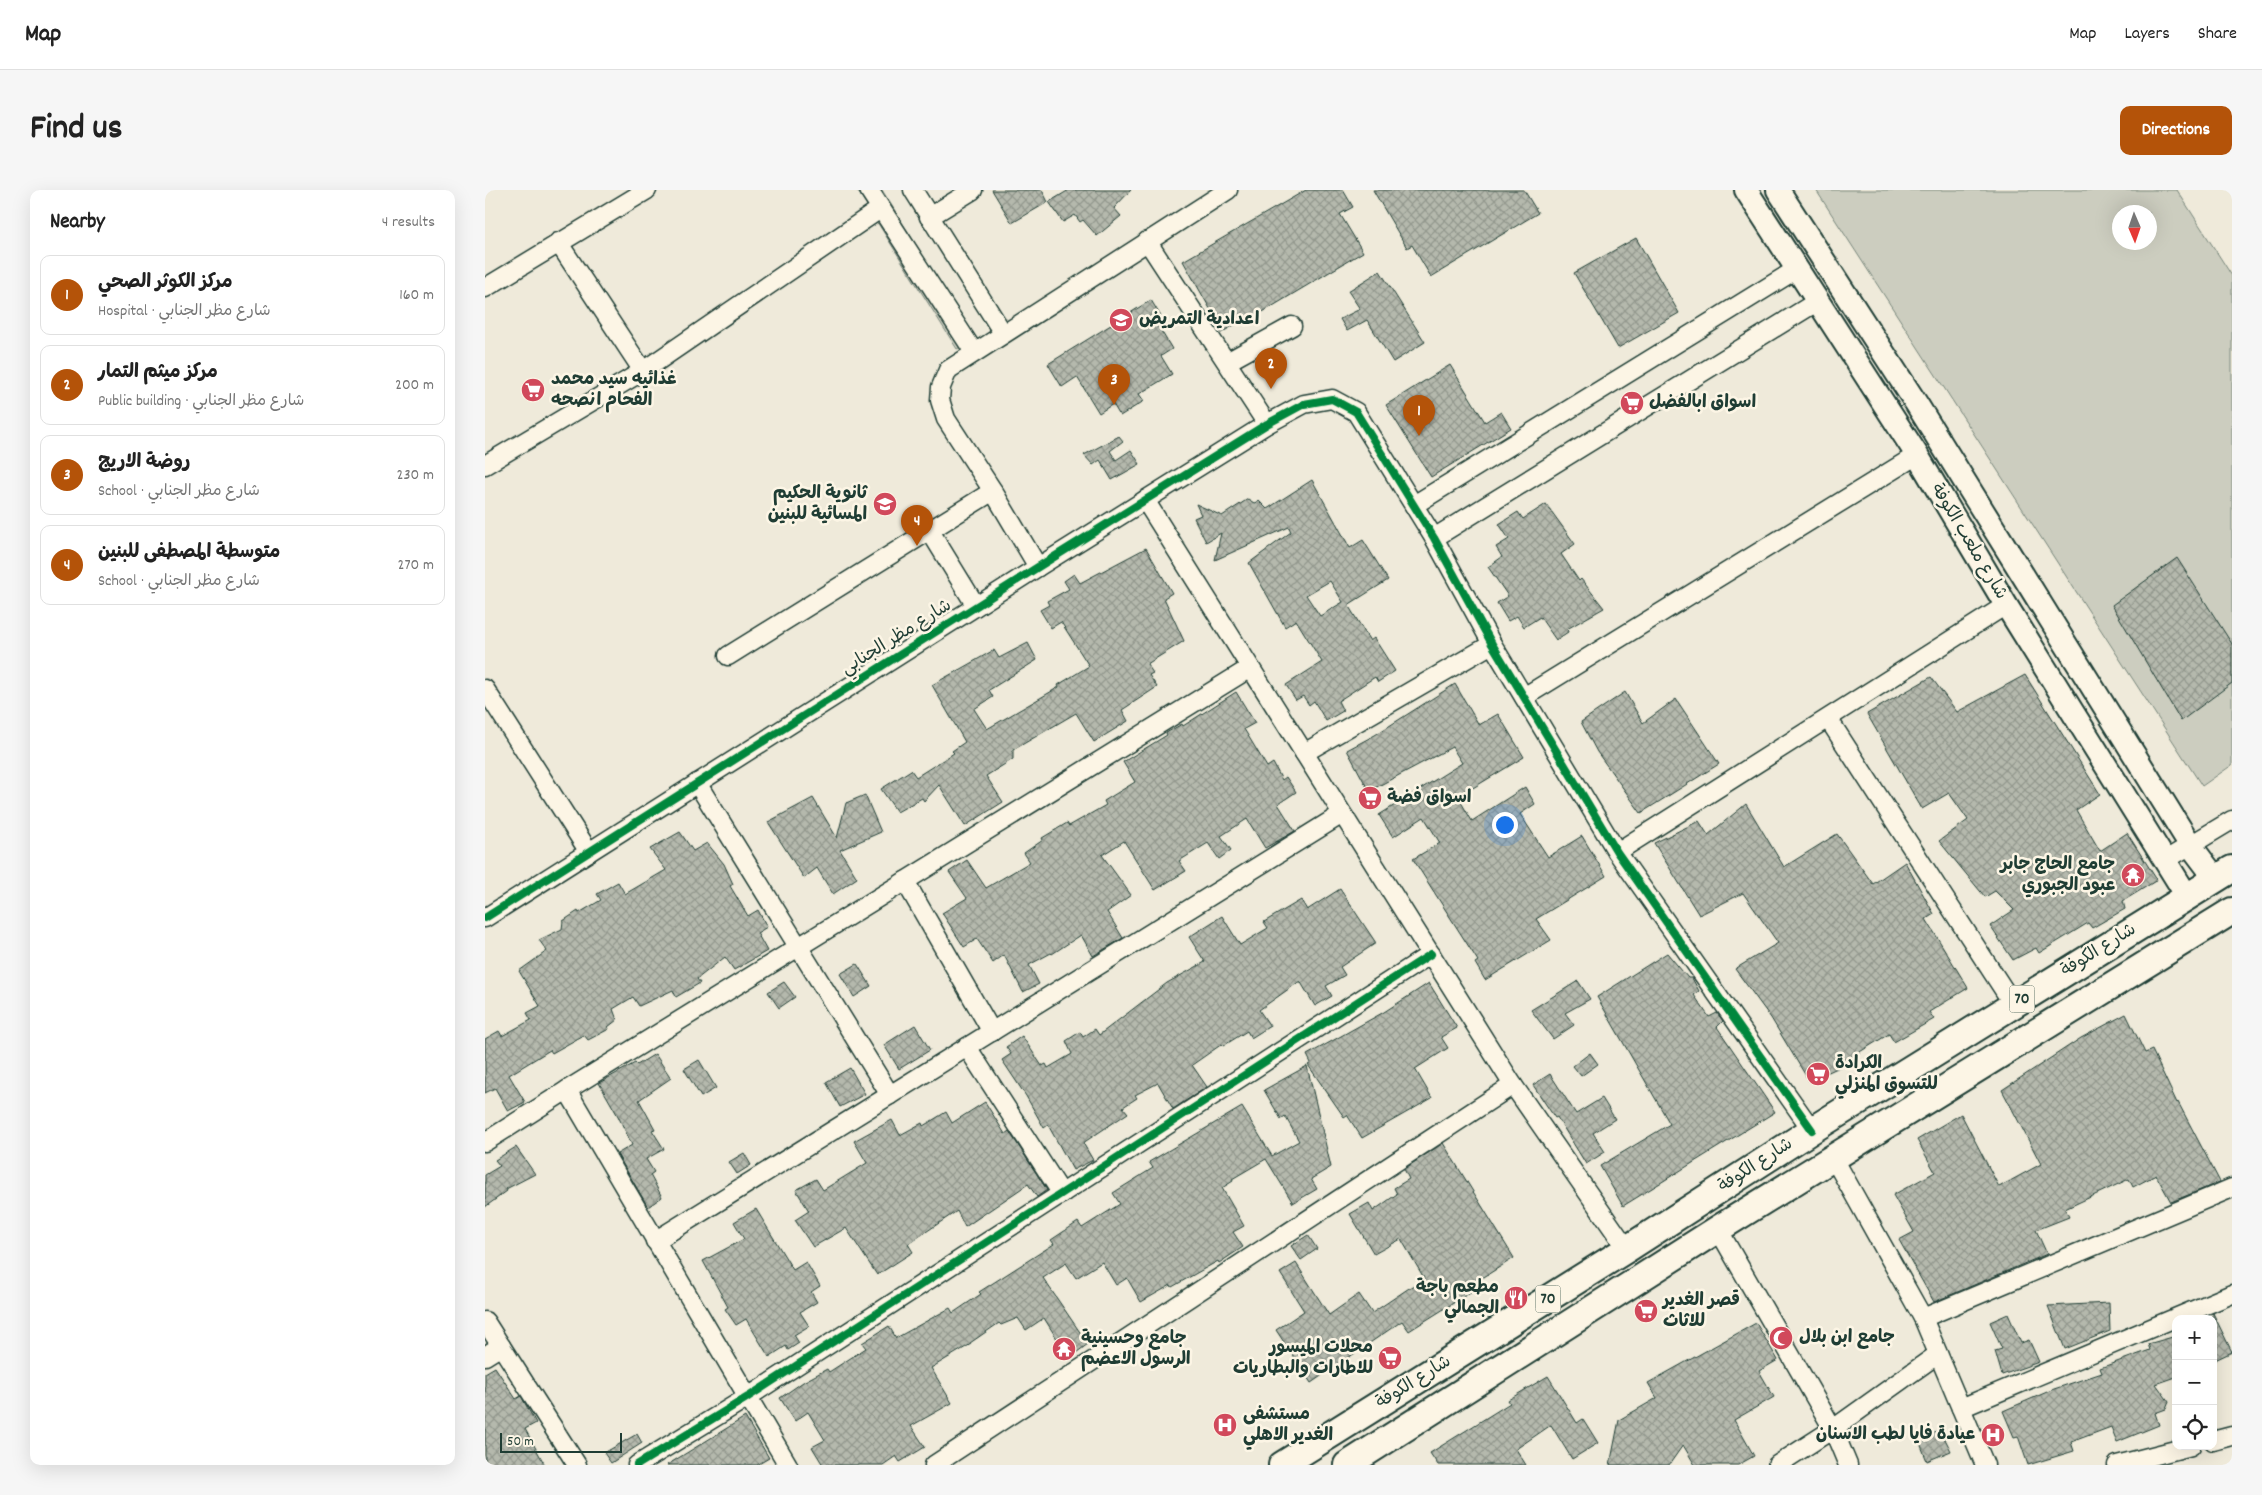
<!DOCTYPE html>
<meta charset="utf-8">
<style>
body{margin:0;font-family:Dekko,"Playpen Sans Arabic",sans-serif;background:#f6f6f6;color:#222}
.controls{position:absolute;right:15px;bottom:15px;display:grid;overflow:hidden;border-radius:10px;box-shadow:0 5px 20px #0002}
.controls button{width:45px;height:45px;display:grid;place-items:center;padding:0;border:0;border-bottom:1px solid #e0e0e0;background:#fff;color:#222;font:25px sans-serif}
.compass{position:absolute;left:1627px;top:15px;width:45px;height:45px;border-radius:50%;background:#fff;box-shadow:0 5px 20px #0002;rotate:178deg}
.scale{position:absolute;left:15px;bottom:12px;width:122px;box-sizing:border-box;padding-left:5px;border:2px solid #1f3d34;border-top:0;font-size:14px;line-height:18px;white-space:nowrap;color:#1f3d34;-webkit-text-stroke:4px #fcf5e5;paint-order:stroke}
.you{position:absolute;left:1019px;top:634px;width:18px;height:18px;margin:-12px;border:4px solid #fff;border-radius:50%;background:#1a73e8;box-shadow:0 0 0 8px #1a73e833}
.badge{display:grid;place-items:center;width:32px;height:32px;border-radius:50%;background:#b45309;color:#fff;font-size:16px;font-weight:700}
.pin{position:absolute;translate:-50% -41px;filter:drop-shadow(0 1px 2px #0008)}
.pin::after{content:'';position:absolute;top:26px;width:18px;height:15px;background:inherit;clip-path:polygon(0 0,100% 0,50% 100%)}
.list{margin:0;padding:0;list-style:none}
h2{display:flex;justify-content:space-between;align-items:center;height:65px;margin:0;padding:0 20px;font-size:21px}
h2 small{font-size:16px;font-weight:400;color:#767676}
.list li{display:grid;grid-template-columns:32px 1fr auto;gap:15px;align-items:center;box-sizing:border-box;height:80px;margin:0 10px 10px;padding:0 10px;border:1px solid #e0e0e0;border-radius:10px}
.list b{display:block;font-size:19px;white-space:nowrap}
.list p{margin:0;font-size:16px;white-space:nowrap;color:#767676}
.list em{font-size:16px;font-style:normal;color:#767676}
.icon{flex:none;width:28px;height:28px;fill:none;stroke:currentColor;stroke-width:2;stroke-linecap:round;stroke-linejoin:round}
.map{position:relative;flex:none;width:1747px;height:1275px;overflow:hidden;border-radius:10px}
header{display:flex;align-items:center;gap:30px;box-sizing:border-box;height:70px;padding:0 25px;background:#fff;border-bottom:1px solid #e0e0e0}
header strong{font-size:24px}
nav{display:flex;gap:28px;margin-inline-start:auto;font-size:18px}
.intro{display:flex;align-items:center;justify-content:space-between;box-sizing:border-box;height:120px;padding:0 30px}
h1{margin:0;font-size:35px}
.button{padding:12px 22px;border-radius:10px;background:#b45309;color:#fff;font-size:18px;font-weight:700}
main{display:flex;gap:30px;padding:0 30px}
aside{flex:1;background:#fff;border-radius:10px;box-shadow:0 5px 20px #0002}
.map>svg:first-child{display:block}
.grass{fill:#cccdbf;stroke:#76857a;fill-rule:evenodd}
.building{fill:url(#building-cross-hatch);stroke:#1f3d34;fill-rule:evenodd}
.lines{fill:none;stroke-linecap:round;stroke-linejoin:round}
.minor-casing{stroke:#1f3d34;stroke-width:21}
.major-casing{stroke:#1f3d34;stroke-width:26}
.highway-casing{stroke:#1f3d34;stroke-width:30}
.minor{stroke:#fcf5e5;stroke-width:18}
.major{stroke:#fcf5e5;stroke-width:22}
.highway{stroke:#fcf5e5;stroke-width:26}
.cycleway-casing{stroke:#fcf5e5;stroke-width:11}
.cycleway{stroke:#00873e;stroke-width:8}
.labels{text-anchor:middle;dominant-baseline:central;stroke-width:5;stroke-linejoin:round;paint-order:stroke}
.shield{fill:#fcf5e5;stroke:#617469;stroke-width:1}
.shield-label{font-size:16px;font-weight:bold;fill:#1f3d34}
.poi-label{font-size:18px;font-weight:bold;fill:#1f3d34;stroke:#fcf5e5;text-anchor:start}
.street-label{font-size:18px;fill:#1f3d34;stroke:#fcf5e5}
</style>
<header>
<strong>Map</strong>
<nav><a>Map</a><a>Layers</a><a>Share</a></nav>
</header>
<div class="intro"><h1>Find us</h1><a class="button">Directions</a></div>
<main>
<aside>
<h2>Nearby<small>4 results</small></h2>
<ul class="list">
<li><span class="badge">1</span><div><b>مركز الكوثر الصحي</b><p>Hospital · شارع مظر الجنابي</p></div><em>160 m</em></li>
<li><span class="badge">2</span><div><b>مركز ميثم التمار</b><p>Public building · شارع مظر الجنابي</p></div><em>200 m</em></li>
<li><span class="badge">3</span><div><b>روضة الاريج</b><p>School · شارع مظر الجنابي</p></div><em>230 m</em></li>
<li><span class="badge">4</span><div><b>متوسطة المصطفى للبنين</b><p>School · شارع مظر الجنابي</p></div><em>270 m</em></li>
</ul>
</aside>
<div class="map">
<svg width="1747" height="1275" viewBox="0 0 1747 1275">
<defs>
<pattern id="building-cross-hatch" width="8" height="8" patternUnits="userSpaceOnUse" patternTransform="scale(1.25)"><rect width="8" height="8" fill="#b5b9ad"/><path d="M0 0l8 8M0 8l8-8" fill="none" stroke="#93988e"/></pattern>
</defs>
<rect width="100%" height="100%" fill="#efeada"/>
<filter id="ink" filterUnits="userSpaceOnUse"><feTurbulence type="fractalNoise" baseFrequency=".02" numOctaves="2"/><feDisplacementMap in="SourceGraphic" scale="10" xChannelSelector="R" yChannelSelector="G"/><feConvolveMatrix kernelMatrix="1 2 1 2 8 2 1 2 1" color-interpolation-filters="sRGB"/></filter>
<g filter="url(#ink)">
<g class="grass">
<path d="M372 0H397L490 149 472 159Z"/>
<path d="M1331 0H1692L1747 86V575L1717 596ZM1634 22H1664V52H1634Z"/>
</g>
<g class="building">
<path d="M507 0H557L563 12 527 33Z"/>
<path d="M584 0H646L629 18 636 26 612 46 598 30 595 32 590 25 578 32 564 12Z"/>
<path d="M821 0H858L868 17 855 24 878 62 761 132 759 129 736 143 726 126 728 124 698 71Z"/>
<path d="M888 0H1039L1053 23 946 87 927 55 922 58Z"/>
<path d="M1151 48 1194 123 1133 158 1089 83Z"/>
<path d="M895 81 940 152 908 172 882 130 862 141 855 129 875 119 863 101Z"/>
<path d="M666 110 681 135 675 139 687 159 676 166 687 184 654 204 659 211 635 226 628 214 614 223 592 187 577 197 563 174Z"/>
<path d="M965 175 1000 232 1016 222 1026 238 946 287 901 215Z"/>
<path d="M634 246 638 251 625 261 631 270 646 260 655 274 627 290 615 270 608 275 599 265Z"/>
<path d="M827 290 865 358 878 350 903 390 863 415 885 451 889 448 910 481 893 492 890 487 853 511 858 521 841 531 829 511 824 515 818 506 811 510 801 495 837 472 811 430 800 437 764 373 806 342 804 337 730 370 736 343 721 352 709 328 716 325 711 314 737 326 763 309 769 313 774 311 782 319ZM845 391 858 412 835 426 821 405Z"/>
<path d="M1061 314 1090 354 1076 364 1094 391 1096 389 1119 418 1082 439 1083 442 1071 450 1055 427 1039 437 1032 426 1023 431 1012 413 1023 406 1003 377 1017 367 1011 357 1024 349 1014 334 1033 322 1038 329Z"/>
<path d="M661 358 687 403 679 408 699 451 662 474 668 483 664 485 672 497 637 520 643 531 609 552 591 523 528 560V569L501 586 518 612 480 636 454 595 439 611 437 608 412 622 396 599 426 580 431 587 469 563 467 561 480 552 447 495 509 460 514 468 543 453 552 470 504 500 508 507 489 519 502 539 574 497 573 495 604 476 576 432 566 438 555 420 564 415 562 411 584 399 579 391 589 384 595 393Z"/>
<path d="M1692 368 1747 454V493L1696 531 1627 415Z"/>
<path d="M1540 485 1615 604 1591 620 1615 661 1642 643 1672 690 1638 711 1640 719 1607 738 1603 733 1554 763 1551 758 1528 770 1505 736 1529 720 1510 701 1500 707 1454 651 1483 630 1464 603 1437 619 1382 524 1446 487 1472 522Z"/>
<path d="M970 494 994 535 1013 524 1039 567 973 607 987 631 1040 597 1050 614 1035 624 1063 667 1097 646 1121 686 1051 729 1066 750 1000 790 990 773 993 771 928 669 955 653 939 627 908 647 894 625 977 573 967 557 884 601 862 560 890 545Z"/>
<path d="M751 502 770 533 759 539 782 577 788 573 797 590 801 587 811 602 793 614 810 641 780 658 762 629 736 646 746 660 734 669 723 653 694 671 701 681 670 700 639 651 617 665 646 705 622 722 638 748 608 766 596 745 567 764 566 763 544 775 554 794 538 802 519 765 508 773 492 749 479 757 457 723 482 708 464 682 482 670 501 698 545 672 539 663 558 650 557 648 582 633 584 636 621 615 619 611 650 592 638 572 682 545 681 543 697 534 698 536Z"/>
<path d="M1140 502 1158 533 1191 509 1234 574 1156 623 1112 562 1096 532Z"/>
<path d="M380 605 396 642 355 660 372 688 348 704 332 678 319 688 283 632 328 608 352 648 361 613Z"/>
<path d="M1261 614 1299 677 1352 644 1388 694 1420 672 1449 724 1441 729 1483 798 1444 822 1449 829 1409 852 1404 844 1360 871 1361 874 1324 891 1286 828 1250 779 1293 753 1258 703 1214 725 1169 653 1214 631 1223 645Z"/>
<path d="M195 642 208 661 222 653 239 674 248 694 245 696 263 726 273 720 282 737 272 743 282 761 249 780 240 767 212 789 215 793 191 807 188 800 154 816 148 807 128 819 132 830 123 837 124 839 103 850 99 845 67 863 65 860 24 885 40 912 23 921 10 898 0 903V849L14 841 17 846 46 830 42 823 55 816 34 781 62 761 54 750 77 739 78 731 93 721 94 723 116 710 112 704 133 692 140 704 181 680 165 659Z"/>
<path d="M855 699 891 753 855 777 860 785 841 796 847 806 830 816 815 791 774 820 785 836 766 848 762 841 738 856 737 854 707 875 722 897 688 919 673 893 650 905 652 908 638 917 643 923 598 953 608 970 588 980 563 935 559 938 541 906 517 870 526 864 521 857 537 846 557 876 561 874 563 878 587 864 581 851 595 842 598 847 610 839 614 845 682 793 720 772 704 747 737 726 755 755 783 738 779 732 816 710 822 720Z"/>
<path d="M1182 763 1203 788H1207L1214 801 1209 805 1224 827 1232 823 1238 831 1232 837 1290 922 1138 1016 1115 976 1185 934 1112 807Z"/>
<path d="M372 774 386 796 369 807 355 784Z"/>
<path d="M1093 791 1105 809 1080 823 1089 835 1068 849 1046 820Z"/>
<path d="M299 792 310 807 294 818 283 802Z"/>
<path d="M944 793 972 838 956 847 963 858 930 879 947 908 877 948 862 925 859 927 823 875 826 873 822 865 899 822Z"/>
<path d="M1641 824 1660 863 1667 860 1692 913 1693 912 1735 992 1686 1012 1671 985 1648 997 1644 989 1580 1019 1584 1027 1551 1040 1562 1064 1449 1112 1414 1050 1429 1042 1408 1005 1450 982 1432 950 1476 924 1514 997 1556 974 1517 900 1596 848Z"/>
<path d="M430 835 445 860 414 879 399 855Z"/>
<path d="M1105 863 1113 874 1096 886 1088 876Z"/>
<path d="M170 864 186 888 154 910 170 939 167 940 179 959 161 969 169 982 165 985 177 1007 163 1017 132 964 147 955 133 926 114 893 150 873 152 875Z"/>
<path d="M214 870 231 898 216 907 199 879Z"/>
<path d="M822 876 846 977 826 989 832 999 808 1013 781 969 747 989 748 991 737 998 759 1036 748 1042 758 1057 734 1073 733 1071 687 1097 686 1095 656 1112 642 1088 631 1095 617 1072 591 1088 581 1073 558 1088 603 1154 584 1168 559 1128 541 1140 533 1128 516 1135 514 1133 485 1153 486 1154 446 1178 467 1213 426 1236 440 1257 415 1272 411 1266 398 1275H338L327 1257 340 1250 323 1222 310 1231 295 1208 318 1192 342 1179 344 1182 381 1158 377 1153 404 1136 411 1148 465 1118 468 1123 496 1104 494 1102 569 1054 566 1050 593 1032 597 1038 635 1014 628 1003 668 978 664 972 757 917 787 966 814 951 800 926 796 929 779 900Z"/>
<path d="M365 878 380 904 355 917 341 892Z"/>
<path d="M1065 884 1091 924 1117 908 1130 929 1108 943 1120 962 1101 974 1072 927 1070 928 1048 895Z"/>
<path d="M500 912 520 944 524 941 562 1000 552 1007 543 994 480 1037 472 1021 423 1054 428 1062 392 1085 361 1038 328 1057 310 1030 324 1021 311 1000 331 989 338 1000 382 973 369 951 407 930 415 945 437 933 438 936 461 922 467 933Z"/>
<path d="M958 953 1029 1068 983 1097 986 1102 924 1141 917 1131 826 1193 791 1140 819 1121 795 1083 811 1073 844 1125 874 1104 887 1123 939 1088 916 1049 889 1064 865 1024 884 1013 888 1021 912 1004 909 998 924 989 919 979Z"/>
<path d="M31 957 50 984 21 999 22 1001 0 1017V985L15 976 10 970Z"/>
<path d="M259 963 266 975 252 984 244 972Z"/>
<path d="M271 1019 308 1080 321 1072 335 1096 326 1102 332 1112 315 1122 324 1136 309 1145 314 1153 303 1160 301 1156 284 1167 261 1129 251 1135 240 1119 243 1117 218 1071 259 1049 249 1032Z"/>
<path d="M823 1045 832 1059 816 1070 806 1056Z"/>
<path d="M1624 1113 1625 1141 1580 1159 1563 1116Z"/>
<path d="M1728 1123 1747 1162 1728 1171Z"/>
<path d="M1523 1124 1536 1153 1544 1150 1554 1172 1517 1185 1510 1161 1517 1159 1505 1132Z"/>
<path d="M1271 1133 1293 1170 1274 1181 1289 1207 1249 1230 1269 1266 1253 1275H1210L1198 1255 1184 1275H1125L1134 1230 1172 1208 1163 1193Z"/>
<path d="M1691 1146V1187L1671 1194 1684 1212 1681 1219 1670 1223 1674 1235 1632 1252 1626 1237 1586 1252 1589 1261 1543 1275 1533 1246 1529 1247 1518 1221 1569 1199 1617 1183 1615 1178 1665 1160 1663 1154Z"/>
<path d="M10 1177 31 1209 36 1206 51 1233 40 1239 60 1275H0V1183Z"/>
<path d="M1063 1186 1092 1233 1098 1229 1113 1253 1087 1269 1066 1235 1031 1259 1041 1275H953L945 1263 1025 1213 1023 1210Z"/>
<path d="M260 1227 284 1268 272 1275H182Z"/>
<path d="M1456 1241 1466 1261 1442 1271 1433 1248Z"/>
<path d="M152 1244 157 1253 126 1273 119 1263Z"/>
</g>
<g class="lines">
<g class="minor-casing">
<g id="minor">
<path d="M384 0 489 162"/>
<path d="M428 0 518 143"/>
<path d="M444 27 488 0"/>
<path d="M662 51 782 234"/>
<path d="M73 52 158 181"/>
<path d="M0 98 162 0"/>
<path d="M742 172 807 136"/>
<path d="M0 275 158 181 395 19"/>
<path d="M660 310 1028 895 1142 1059"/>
<path d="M929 315 1312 79"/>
<path d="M445 341 491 416"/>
<path d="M949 348 1333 111"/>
<path d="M553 377 508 301 461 229 455 210 456 197 463 180 743 0"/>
<path d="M243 466 508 301"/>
<path d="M0 499 104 662"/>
<path d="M1039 507 1432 265"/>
<path d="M1344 530 1528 814"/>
<path d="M819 563 1007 454"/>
<path d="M212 593 405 905"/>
<path d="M1132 662 1521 415"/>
<path d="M1679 671 1747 630"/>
<path d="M420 691 507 842"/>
<path d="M0 728 553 377 782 234 819 214 847 209 871 222 949 348 1007 454 1132 662 1327 940"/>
<path d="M482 857 577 1004"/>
<path d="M82 900 765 478"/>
<path d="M0 952 82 900 303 1275"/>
<path d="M1348 967 1438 1128 1500 1275"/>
<path d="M1233 1039 1348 1239 1363 1275"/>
<path d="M170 1051 857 624"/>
<path d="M1438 1128 1747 998"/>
<path d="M0 1131 92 1275"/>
<path d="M0 1166 16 1156"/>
<path d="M1476 1218 1747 1104"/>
<path d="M1728 1251 1747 1246"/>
<path d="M152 1275 263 1207 946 764"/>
<path d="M449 1275 1028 895"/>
<path d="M1292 1275 1348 1239 1453 1164"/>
<path d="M1632 1275 1706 1256"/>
</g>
</g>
<g class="major-casing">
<g id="major">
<path d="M1261 0 1432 265 1521 415 1702 706"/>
<path d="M1293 0 1431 213 1706 656 1731 689"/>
</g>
</g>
<g class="highway-casing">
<g id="highway">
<path d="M797 1275 1142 1059 1327 940 1747 679"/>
<path d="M862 1275 1233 1039 1747 721"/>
</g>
</g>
<use href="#minor" class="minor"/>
<use href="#major" class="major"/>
<use href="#highway" class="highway"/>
<g class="cycleway-casing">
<g id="cycleway">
<path d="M0 728 553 377 782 234 819 214 847 209 871 222 949 348 1007 454 1132 662 1327 940"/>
<path d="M152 1275 263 1207 946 764"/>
</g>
</g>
<use href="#cycleway" class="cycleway"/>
</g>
</g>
<defs>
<g id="school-disc" transform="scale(1.25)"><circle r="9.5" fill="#d1495b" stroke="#fcf5e5"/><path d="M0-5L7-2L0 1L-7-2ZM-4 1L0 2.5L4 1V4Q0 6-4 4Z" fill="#fff"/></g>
<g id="supermarket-disc" transform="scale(1.25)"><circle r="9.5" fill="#d1495b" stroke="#fcf5e5"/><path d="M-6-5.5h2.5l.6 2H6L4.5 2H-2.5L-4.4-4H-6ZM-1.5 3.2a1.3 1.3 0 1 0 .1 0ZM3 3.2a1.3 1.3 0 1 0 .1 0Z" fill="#fff"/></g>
<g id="temple-disc" transform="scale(1.25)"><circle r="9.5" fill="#d1495b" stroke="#fcf5e5"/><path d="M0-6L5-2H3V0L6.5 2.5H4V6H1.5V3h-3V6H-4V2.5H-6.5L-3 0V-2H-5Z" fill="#fff"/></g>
<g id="restaurant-disc" transform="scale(1.25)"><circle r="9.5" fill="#d1495b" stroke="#fcf5e5"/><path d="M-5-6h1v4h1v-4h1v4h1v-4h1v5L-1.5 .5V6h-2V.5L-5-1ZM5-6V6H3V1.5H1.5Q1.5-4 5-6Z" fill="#fff"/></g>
<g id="mosque-disc" transform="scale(1.25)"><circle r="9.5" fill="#d1495b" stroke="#fcf5e5"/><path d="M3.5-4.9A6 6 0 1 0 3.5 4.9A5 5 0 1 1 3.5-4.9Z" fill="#fff"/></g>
<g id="hospital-disc" transform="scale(1.25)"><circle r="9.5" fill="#d1495b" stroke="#fcf5e5"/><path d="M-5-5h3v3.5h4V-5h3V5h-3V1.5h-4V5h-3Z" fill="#fff"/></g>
</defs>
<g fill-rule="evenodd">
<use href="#school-disc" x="636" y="130"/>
<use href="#supermarket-disc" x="48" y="200"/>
<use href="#supermarket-disc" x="1147" y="213"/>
<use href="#school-disc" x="400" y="314"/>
<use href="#supermarket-disc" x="885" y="608"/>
<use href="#temple-disc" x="1648" y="685"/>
<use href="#supermarket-disc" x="1333" y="884"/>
<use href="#restaurant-disc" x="1031" y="1108"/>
<use href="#supermarket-disc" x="1161" y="1121"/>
<use href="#mosque-disc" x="1296" y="1148"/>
<use href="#temple-disc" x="579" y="1159"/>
<use href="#supermarket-disc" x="905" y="1168"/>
<use href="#hospital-disc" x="740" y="1235"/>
<use href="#hospital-disc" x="1508" y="1245"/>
</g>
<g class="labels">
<g class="shield">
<rect x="1524.5" y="795.5" width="25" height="27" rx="4"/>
<rect x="1050.5" y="1095.5" width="25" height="27" rx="4"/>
</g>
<g class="shield-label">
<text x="1537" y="809">70</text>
<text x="1063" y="1109">70</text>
</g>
<g class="poi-label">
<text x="654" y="130">اعدادية التمريض</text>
<text x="66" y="190">غذائيه سيد محمد<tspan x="66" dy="21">الفحام انصحه</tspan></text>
<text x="1164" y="213">اسواق ابالفضل</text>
<text x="382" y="304" text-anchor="end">ثانوية الحكيم<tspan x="382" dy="21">المسائية للبنين</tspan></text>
<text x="902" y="608">اسواق فضة</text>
<text x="1630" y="675" text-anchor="end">جامع الحاج جابر<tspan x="1630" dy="21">عبود الجبوري</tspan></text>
<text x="1350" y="874">الكرادة<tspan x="1350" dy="21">للتسوق المنزلي</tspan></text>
<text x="1014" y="1098" text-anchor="end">مطعم باجة<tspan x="1014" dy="21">الجمالي</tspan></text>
<text x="1178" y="1111">قصر الغدير<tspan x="1178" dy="21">للاثاث</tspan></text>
<text x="1314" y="1148">جامع ابن بلال</text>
<text x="596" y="1149">جامع وحسينية<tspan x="596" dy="21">الرسول الاعضم</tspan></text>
<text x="888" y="1158" text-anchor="end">محلات الميسور<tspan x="888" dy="21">للاطارات والبطاريات</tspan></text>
<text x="758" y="1225">مستشفى<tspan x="758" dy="21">الغدير الاهلي</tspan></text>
<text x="1490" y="1245" text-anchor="end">عيادة فايا لطب الاسنان</text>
</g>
<g class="street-label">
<text transform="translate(1483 352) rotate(59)">شارع ملعب الكوفة</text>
<text transform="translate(412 448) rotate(-32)">شارع مظر الجنابي</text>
<text transform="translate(1614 761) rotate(-32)">شارع الكوفة</text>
<text transform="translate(1271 976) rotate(-33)">شارع الكوفة</text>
<text transform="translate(929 1193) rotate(-32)">شارع الكوفة</text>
</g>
</g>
</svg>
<div class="controls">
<button>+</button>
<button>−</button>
<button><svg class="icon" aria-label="locate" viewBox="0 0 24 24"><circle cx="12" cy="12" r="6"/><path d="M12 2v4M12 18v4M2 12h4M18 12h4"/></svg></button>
</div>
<svg class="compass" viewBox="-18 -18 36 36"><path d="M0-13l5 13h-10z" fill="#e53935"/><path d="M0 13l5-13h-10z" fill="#767676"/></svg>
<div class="scale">50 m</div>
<div class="you"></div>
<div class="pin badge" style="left:934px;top:246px">1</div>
<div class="pin badge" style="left:786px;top:199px">2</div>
<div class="pin badge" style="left:629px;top:215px">3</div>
<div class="pin badge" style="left:432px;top:356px">4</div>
</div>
</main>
